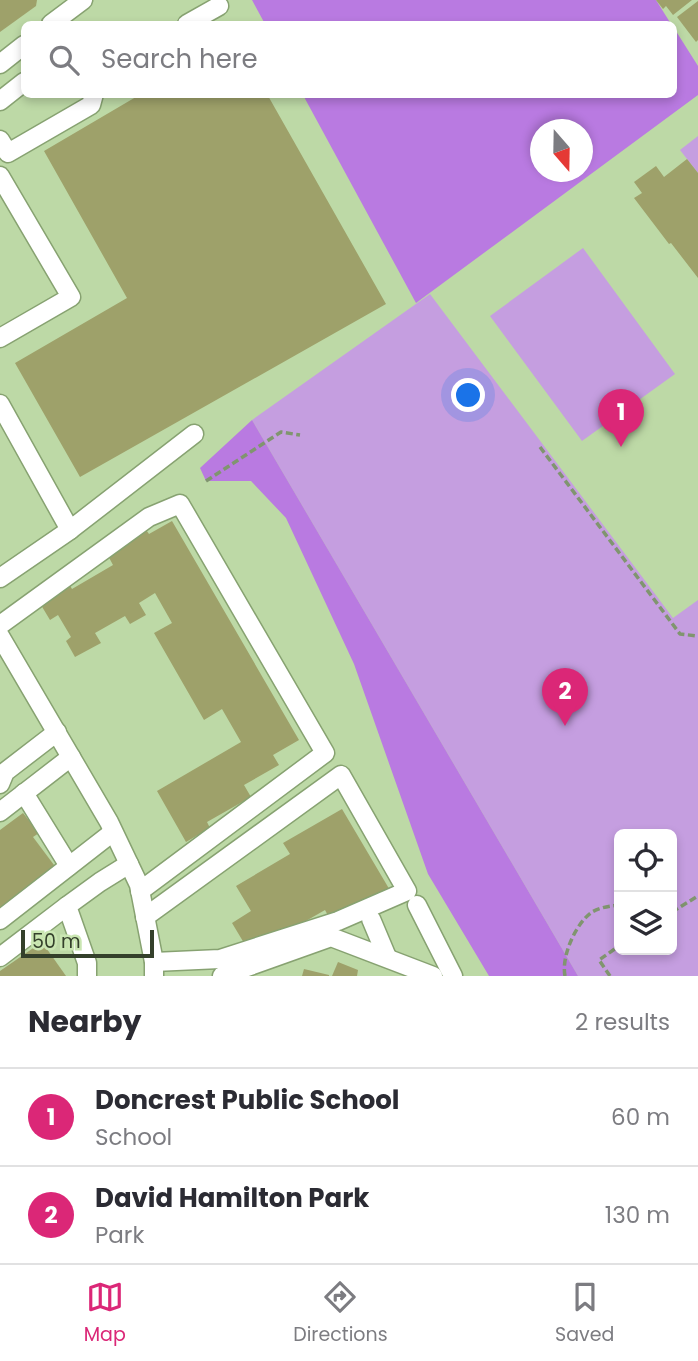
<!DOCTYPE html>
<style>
body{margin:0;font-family:Poppins,sans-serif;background:#f2f2f3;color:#2b2b33}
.controls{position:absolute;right:21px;bottom:21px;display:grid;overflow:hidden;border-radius:10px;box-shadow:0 4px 10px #0003}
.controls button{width:63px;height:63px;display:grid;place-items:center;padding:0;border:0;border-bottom:2px solid #e1e1e2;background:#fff;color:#2b2b33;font:35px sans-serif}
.compass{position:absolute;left:530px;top:119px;width:63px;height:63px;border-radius:50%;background:#fff;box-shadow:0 4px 10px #0003;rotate:160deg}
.scale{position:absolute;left:21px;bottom:18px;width:133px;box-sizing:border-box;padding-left:7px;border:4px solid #34402b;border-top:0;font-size:19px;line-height:24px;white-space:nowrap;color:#34402b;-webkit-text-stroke:5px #cae6b2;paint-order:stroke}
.you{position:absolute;left:469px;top:396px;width:24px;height:24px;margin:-18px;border:5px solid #fff;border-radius:50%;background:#1a73e8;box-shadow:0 0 0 10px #1a73e833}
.badge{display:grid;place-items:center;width:46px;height:46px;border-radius:50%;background:#db2777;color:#fff;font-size:23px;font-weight:700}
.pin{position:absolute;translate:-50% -58px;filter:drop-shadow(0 2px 4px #0008)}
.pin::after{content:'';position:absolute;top:37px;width:24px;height:21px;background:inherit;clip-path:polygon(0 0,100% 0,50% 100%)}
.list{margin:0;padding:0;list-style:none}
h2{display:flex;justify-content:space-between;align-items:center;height:91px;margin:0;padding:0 28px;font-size:30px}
h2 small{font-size:23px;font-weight:400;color:#7c7c81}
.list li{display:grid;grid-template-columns:46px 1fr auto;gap:21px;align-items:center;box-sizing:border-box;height:98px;padding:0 28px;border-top:2px solid #e1e1e2}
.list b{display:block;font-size:26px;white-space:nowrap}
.list p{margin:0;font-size:23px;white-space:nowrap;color:#7c7c81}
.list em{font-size:23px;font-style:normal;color:#7c7c81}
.icon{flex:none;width:38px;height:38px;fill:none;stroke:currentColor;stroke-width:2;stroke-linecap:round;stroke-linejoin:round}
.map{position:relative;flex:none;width:698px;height:976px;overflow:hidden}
.search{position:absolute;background:#fff;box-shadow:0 4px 10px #0003;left:21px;right:21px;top:21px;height:77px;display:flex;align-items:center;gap:18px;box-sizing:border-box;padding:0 24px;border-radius:10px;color:#7c7c81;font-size:26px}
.sheet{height:287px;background:#fff}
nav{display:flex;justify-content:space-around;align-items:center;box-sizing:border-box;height:98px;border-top:2px solid #e1e1e2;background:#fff;font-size:19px;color:#7c7c81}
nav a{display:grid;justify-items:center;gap:4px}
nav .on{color:#db2777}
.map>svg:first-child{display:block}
.green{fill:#c59ee0;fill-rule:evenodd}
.forest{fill:#b97ae1;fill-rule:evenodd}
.building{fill:#9ea16a}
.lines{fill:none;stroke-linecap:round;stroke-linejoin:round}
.minor-casing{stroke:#87a271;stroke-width:21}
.path{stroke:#80956f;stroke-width:3.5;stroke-dasharray:7 3.5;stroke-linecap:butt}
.minor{stroke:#fff;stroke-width:18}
</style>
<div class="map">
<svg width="698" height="976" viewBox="0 0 698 976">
<rect width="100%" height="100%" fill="#bdd9a6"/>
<g class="green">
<path d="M698 136V173L680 150Z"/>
<path d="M583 248 675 374 582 441 490 316Z"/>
<path d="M430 294 673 618 698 600V976H578L252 420ZM619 834H672V950H619Z"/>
</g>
<g class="forest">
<path d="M252 0H656L671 24H265Z"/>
<path d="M674 28 698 66V95L416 303 303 95 674 94ZM540 130H582V172H540Z"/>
<path d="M252 420 578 976H489L428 874 354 664 286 518 251 481H206L200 468Z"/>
</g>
<g class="building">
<path d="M0 0H37L36 6 0 32Z"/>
<path d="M656 0H692L673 15 666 6 663 9Z"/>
<path d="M698 1V40L696 42 677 17Z"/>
<path d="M141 94H267L386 304 80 477 15 363 127 298 44 151Z"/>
<path d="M687 159 698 173V278L671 243 669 244 634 198 642 193 634 182 656 166 664 177Z"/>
<path d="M172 521 299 740 273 755 279 765 244 785 251 797 207 822 210 828 186 842 157 791 241 742 222 709 204 720 154 633 172 623 155 593 139 603 146 615 130 624 125 616 95 633 101 643 75 657 66 641 71 637 58 615 50 620 38 600 68 582 72 589 113 565 105 550 144 527 149 534Z"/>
<path d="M342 809 391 892 331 921 325 910 271 941 247 948 232 923 251 911 236 886 290 854 283 843Z"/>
<path d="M23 813 39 833 33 837 57 869 0 911V830Z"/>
<path d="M42 942 66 976H0V971Z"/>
<path d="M338 962 358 970 357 976H332Z"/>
<path d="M304 969 329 975V976H302Z"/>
</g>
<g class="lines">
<g class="minor-casing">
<g id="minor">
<path d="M51 24 83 0"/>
<path d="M187 24 219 6"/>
<path d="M0 64 24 45"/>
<path d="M0 101 24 82"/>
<path d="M0 140 8 153 91 105 94 94"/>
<path d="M0 176 71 297 0 338"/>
<path d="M0 404 70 530"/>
<path d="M0 578 70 530 194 434"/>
<path d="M0 625 149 517 180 504 325 753 140 891"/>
<path d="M0 636 109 822 139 885 154 962V976"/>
<path d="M0 784 5 772 57 732"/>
<path d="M24 793 69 866"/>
<path d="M0 812 71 757"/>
<path d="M417 905 453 976"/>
<path d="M145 917 341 775 407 891 338 921 220 959 154 962"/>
<path d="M371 919 387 957"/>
<path d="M0 920 113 832"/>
<path d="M0 957 67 906"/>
<path d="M87 976V963L67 906 100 882 129 864"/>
<path d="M222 976 331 937 433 976"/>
</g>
</g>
<g class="path">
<path d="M540 447 680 634 698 636"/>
<path d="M206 481 281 432 300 435"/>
<path d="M672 912 698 896"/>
<path d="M565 976C561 956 576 923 592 912 601 907 610 906 619 905"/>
<path d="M610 976 599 960 619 946"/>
</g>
<use href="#minor" class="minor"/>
</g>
</svg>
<div class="controls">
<button><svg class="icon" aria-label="locate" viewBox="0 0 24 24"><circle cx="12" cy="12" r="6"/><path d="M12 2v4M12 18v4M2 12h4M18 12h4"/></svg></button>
<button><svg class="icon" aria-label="layers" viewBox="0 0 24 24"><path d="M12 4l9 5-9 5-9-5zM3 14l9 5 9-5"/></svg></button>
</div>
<svg class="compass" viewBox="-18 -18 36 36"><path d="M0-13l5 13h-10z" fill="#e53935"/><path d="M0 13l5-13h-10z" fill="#7c7c81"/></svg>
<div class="scale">50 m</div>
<div class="you"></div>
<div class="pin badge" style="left:621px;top:447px">1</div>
<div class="pin badge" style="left:565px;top:726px">2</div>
<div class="search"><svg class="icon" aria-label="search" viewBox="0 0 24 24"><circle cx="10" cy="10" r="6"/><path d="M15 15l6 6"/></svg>Search here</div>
</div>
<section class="sheet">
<h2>Nearby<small>2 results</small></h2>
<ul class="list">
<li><span class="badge">1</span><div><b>Doncrest Public School</b><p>School</p></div><em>60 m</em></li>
<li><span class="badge">2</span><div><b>David Hamilton Park</b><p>Park</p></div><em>130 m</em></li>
</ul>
</section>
<nav>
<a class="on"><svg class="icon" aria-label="map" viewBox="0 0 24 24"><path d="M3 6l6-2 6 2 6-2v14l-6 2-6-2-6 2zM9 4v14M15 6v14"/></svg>Map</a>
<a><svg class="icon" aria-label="directions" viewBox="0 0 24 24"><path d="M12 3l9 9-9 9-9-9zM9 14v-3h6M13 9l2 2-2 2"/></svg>Directions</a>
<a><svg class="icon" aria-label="saved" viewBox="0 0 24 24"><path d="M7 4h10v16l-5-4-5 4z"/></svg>Saved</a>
</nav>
